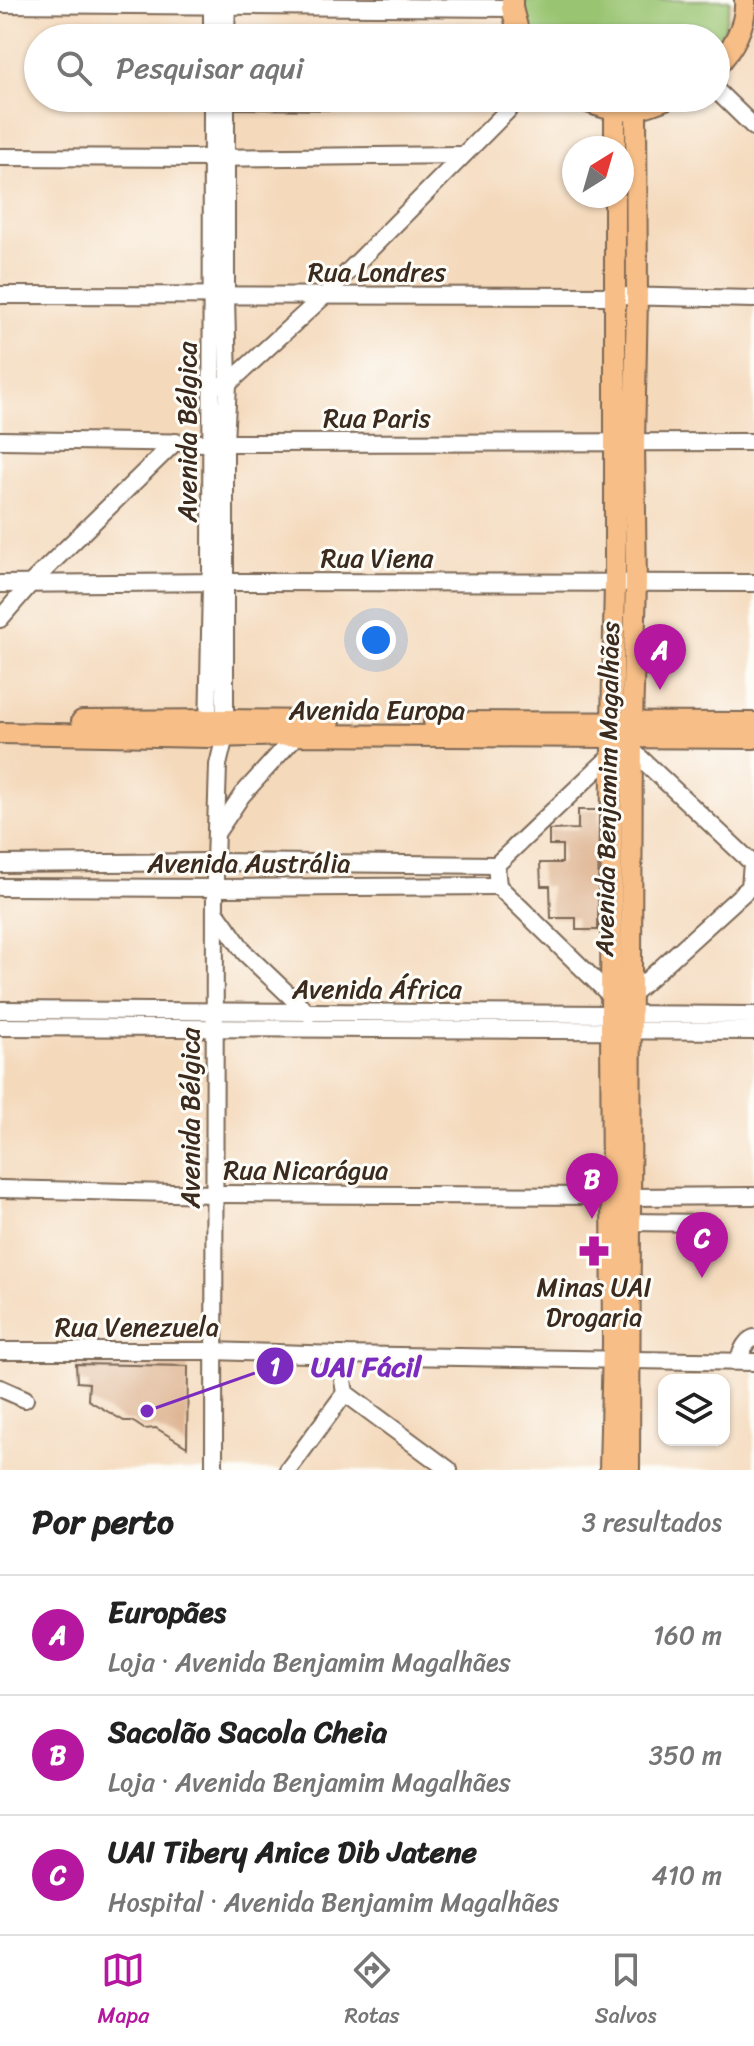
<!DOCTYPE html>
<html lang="pt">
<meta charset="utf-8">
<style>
body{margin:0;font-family:Sriracha,sans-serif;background:#f2f2f2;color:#222}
.controls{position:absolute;right:24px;bottom:24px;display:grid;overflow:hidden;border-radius:16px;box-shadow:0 2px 6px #0004}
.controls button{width:72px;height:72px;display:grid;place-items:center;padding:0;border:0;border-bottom:2px solid #e0e0e0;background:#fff;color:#222;font:40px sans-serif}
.compass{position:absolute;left:562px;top:136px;width:72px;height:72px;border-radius:50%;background:#fff;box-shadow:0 2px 6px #0004;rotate:37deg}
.you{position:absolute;left:376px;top:640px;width:28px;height:28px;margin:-20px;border:6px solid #fff;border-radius:50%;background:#1a73e8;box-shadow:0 0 0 12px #1a73e833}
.badge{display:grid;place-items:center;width:52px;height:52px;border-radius:50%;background:#b5179e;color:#fff;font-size:26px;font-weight:700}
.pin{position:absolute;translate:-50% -66px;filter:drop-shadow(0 2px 4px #0008)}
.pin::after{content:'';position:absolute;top:42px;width:28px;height:24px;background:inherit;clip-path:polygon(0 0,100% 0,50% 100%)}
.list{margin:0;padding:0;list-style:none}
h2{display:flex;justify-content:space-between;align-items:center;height:104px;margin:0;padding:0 32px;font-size:34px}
h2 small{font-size:26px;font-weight:400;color:#767676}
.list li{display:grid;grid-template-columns:52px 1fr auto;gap:24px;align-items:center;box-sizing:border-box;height:120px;padding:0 32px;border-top:2px solid #e0e0e0}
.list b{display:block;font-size:30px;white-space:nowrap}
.list p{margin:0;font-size:26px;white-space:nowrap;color:#767676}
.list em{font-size:26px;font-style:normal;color:#767676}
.icon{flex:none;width:44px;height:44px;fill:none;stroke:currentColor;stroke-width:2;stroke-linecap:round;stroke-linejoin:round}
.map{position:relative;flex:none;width:754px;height:1470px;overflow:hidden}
.search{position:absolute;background:#fff;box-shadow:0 2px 6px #0004;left:24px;right:24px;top:24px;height:88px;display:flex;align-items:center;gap:20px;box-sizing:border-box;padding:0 28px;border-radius:44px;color:#767676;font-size:30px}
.sheet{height:464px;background:#fff}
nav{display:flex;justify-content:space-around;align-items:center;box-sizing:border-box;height:112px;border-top:2px solid #e0e0e0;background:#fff;font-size:22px;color:#767676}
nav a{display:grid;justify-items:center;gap:4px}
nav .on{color:#b5179e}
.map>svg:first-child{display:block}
.green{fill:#99c471;stroke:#6a7748;stroke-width:2}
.building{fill:#ddb18d}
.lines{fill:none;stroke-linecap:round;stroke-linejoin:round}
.minor-casing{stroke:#7c6755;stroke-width:20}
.major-casing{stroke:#7c6755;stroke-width:24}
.minor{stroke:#fff;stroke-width:16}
.major{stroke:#f7be87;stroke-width:20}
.labels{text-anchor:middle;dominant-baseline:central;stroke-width:6;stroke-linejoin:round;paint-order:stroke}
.street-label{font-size:26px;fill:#3b2a1e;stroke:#fdfcf7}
.poi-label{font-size:26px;fill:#3b2a1e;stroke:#fdfcf7}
.leader{fill:none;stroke:#7b2cbf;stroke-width:3}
.callout-dot{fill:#7b2cbf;stroke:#fdfcf7;stroke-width:3}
.mark-label{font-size:24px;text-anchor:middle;font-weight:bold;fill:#fff}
.callout-label{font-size:28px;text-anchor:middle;font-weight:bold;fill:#7b2cbf;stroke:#fdfcf7;stroke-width:6;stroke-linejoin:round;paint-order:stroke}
</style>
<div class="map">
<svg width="754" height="1470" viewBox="0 0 754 1470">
<rect width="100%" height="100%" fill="#fdfcf7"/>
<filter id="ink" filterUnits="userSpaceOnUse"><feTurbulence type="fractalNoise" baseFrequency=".0125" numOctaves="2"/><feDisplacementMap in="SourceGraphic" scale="16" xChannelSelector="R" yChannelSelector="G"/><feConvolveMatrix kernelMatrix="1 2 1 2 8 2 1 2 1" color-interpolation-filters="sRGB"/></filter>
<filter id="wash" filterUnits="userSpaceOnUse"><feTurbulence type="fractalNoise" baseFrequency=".006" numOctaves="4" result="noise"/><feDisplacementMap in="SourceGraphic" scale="32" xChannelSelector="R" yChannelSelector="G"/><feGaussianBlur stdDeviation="1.8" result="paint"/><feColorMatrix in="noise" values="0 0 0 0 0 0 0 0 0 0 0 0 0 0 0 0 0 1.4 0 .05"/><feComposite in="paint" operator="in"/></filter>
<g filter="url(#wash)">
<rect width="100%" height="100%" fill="#f4d9bb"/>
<path class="green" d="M524 0H730V2L724 29 716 46V38H534L528 23Z"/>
<g id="blocks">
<g class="building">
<path d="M578 810H599L598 930H576V918H551L550 886H541L540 863H562V845H549V830L578 829Z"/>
<path d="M76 1364 188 1366 187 1447 156 1428 144 1429 132 1421H124L88 1400 89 1383 77 1382Z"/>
</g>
</g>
</g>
<g filter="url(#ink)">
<use href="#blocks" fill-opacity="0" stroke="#7c6755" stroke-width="2"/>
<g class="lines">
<g class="minor-casing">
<g id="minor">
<path d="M0 4 512 8"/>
<path d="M212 38V0"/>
<path d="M226 38 227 0"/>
<path d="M716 90 754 127"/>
<path d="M217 100 358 101"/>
<path d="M0 157 211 158 463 155"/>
<path d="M0 295 615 296 754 299"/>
<path d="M221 385 228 384 323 297 520 98"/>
<path d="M0 440 210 443 754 442"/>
<path d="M0 584 226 582 754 583"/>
<path d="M0 619 31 583 175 442"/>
<path d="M208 732 211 583 212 98"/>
<path d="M217 832 242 795 301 730"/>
<path d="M0 864 215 862 496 865"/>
<path d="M0 887 215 888 498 886"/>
<path d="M216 912 245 953 309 1014"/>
<path d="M631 995 750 887 752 863 633 751"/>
<path d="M611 996 498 886 496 865 613 754"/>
<path d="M0 1010 754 1015"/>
<path d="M0 1027 754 1031"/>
<path d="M0 1189 215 1194 612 1196"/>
<path d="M629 1197 754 1196"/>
<path d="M629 1222 708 1223"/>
<path d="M0 1351H213L339 1355 754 1362"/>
<path d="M738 1361C742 1352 744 1342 754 1338"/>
<path d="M0 1388 25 1399"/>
<path d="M345 1393 449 1470"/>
<path d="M214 1470 215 862 218 765 225 736V442L228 384 226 296V98"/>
<path d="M288 1470 345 1393 339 1355"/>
</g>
</g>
<g class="major-casing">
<g id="major">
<path d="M512 0V8L520 38"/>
<path d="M716 67C732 50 747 24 745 0"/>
<path d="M579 98C616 115 630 114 668 98"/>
<path d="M615 112V148"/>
<path d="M82 721 225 720 330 721"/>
<path d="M434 722 754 723"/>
<path d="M0 733 208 737 295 735 754 738"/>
<path d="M610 1470 613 1344 611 1031 612 723 615 583V196"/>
<path d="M629 1470 632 723 636 583 634 443 637 297 636 109"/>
</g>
</g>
<use href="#minor" class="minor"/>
<use href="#major" class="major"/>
</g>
</g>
<defs>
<g id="pharmacy-bare" transform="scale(2.4)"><path d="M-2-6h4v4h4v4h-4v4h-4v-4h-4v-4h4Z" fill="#b5179e" stroke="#fdfcf7" stroke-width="2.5" paint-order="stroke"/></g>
</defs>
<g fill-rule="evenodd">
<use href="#pharmacy-bare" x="594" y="1251"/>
</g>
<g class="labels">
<g class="street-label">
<text x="377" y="272">Rua Londres</text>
<text x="377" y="418">Rua Paris</text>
<text transform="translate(187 432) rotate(-90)">Avenida Bélgica</text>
<text x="377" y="558">Rua Viena</text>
<text x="377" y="710">Avenida Europa</text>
<text transform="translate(607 789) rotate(-89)">Avenida Benjamim Magalhães</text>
<text x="249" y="863">Avenida Austrália</text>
<text x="377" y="989">Avenida África</text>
<text transform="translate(190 1118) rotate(-90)">Avenida Bélgica</text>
<text x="306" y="1170">Rua Nicarágua</text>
<text x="137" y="1327">Rua Venezuela</text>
</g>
<g class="poi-label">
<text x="594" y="1287">Minas UAI<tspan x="594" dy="30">Drogaria</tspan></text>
</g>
</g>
<path class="leader" d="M147 1411L275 1366"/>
<g class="callout-dot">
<circle cx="147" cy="1411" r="8"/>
<circle cx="275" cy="1366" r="20"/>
</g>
<g class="mark-label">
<text x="275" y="1375">1</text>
</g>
<g class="callout-label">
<text x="366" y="1376">UAI Fácil</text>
</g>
</svg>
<div class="controls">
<button><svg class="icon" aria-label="layers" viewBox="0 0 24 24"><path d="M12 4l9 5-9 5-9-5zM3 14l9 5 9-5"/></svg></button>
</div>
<svg class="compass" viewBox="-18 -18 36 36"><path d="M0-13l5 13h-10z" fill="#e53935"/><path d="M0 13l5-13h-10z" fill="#767676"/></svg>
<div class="you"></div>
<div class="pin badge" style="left:660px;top:690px">A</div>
<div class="pin badge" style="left:592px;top:1219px">B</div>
<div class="pin badge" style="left:702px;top:1278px">C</div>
<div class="search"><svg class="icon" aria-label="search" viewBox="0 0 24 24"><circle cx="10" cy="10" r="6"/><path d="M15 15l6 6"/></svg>Pesquisar aqui</div>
</div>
<section class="sheet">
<h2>Por perto<small>3 resultados</small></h2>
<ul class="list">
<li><span class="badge">A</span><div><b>Europães</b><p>Loja · Avenida Benjamim Magalhães</p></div><em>160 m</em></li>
<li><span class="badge">B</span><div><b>Sacolão Sacola Cheia</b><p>Loja · Avenida Benjamim Magalhães</p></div><em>350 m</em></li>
<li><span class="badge">C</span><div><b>UAI Tibery Anice Dib Jatene</b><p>Hospital · Avenida Benjamim Magalhães</p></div><em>410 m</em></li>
</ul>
</section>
<nav>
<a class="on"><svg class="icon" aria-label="map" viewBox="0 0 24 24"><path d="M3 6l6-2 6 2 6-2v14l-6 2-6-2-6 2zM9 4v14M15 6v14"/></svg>Mapa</a>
<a><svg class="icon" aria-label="directions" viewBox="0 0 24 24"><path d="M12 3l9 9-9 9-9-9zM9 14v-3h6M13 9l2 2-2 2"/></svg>Rotas</a>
<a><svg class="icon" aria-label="saved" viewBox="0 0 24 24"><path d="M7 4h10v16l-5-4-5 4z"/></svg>Salvos</a>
</nav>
